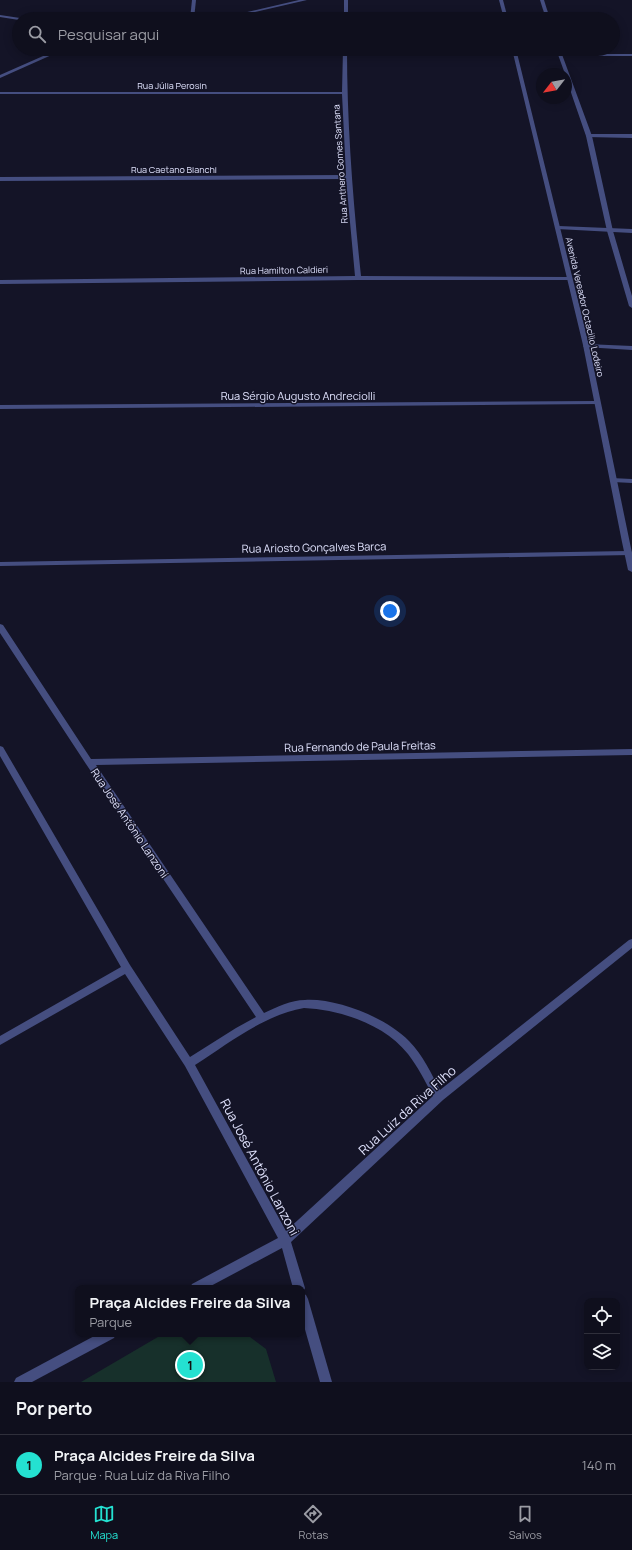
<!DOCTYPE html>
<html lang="pt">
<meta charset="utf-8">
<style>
body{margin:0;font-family:Manrope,sans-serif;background:#1d1d2a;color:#f1f3f6}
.controls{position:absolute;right:12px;bottom:12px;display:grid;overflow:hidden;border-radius:8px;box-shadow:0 2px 10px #0003}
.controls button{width:36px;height:36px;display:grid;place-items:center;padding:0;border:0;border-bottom:1px solid #2f2f3b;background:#0f0f1d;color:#f1f3f6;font:20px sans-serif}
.compass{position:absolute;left:536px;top:68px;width:36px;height:36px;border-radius:50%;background:#0f0f1d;box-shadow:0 2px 10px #0003;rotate:239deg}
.you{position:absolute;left:390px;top:611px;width:14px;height:14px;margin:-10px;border:3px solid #fff;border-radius:50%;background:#1a73e8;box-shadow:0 0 0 6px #1a73e833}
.badge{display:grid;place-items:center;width:26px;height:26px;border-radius:50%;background:#24e1d1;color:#111;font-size:13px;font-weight:700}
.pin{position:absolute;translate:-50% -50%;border:2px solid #fff;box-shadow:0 1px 4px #0006}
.popup{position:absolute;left:75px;top:1285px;width:230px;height:52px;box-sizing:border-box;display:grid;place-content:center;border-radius:8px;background:#0f0f1d;filter:drop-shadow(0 1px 3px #0005);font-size:13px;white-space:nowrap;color:#9b9ca4}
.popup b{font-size:15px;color:#f1f3f6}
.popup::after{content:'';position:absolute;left:50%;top:100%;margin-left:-8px;border:8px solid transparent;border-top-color:#0f0f1d}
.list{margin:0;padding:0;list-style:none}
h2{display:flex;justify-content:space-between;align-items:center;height:52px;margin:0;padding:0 16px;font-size:17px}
h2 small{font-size:13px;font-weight:400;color:#9b9ca4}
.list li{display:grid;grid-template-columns:26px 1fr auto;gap:12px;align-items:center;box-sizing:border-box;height:60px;padding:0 16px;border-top:1px solid #2f2f3b}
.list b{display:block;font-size:15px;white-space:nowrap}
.list p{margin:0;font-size:13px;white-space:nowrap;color:#9b9ca4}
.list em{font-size:13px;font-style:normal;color:#9b9ca4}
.icon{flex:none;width:22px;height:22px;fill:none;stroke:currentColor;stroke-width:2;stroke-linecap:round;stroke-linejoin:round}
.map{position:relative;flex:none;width:632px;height:1382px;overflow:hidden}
.search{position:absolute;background:#0f0f1d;box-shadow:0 2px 10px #0003;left:12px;right:12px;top:12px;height:44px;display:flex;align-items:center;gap:10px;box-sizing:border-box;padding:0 14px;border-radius:22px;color:#9b9ca4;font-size:15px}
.sheet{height:112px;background:#0f0f1d}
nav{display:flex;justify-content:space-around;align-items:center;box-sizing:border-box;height:56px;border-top:1px solid #2f2f3b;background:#0f0f1d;font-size:11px;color:#9b9ca4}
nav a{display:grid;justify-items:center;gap:2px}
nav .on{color:#24e1d1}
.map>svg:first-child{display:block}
.green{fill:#17302b}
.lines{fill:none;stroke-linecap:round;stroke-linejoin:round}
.minor{fill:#454e80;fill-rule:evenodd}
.tertiary{fill:#454e80;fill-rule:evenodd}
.labels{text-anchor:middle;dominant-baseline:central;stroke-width:3;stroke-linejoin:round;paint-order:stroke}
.far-street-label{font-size:9px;fill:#dee0fb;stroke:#141427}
.street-label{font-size:11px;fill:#dee0fb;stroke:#141427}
.near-street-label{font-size:13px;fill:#dee0fb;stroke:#141427}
</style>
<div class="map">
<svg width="632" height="1382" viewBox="0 0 632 1382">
<rect width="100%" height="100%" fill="#141427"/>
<path class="green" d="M163 1334H246L266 1349 276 1382H81Z"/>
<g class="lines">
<g class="minor">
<path d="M192 0H196L194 19H190Z"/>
<path d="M299 0H307L225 19H217Z"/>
<rect x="344" y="0" width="4" height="19"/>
<path d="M0 15 20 18 22 19H19V20L0 17Z"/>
<path d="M59 49H65L0 78V75Z"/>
<path d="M343 49H347C347 125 353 201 361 276L569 277 572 279 571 280H358L0 284V280L355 276 346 179 0 181V177L346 175 342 94H0V92H342Z"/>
<path d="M560 54H632V56H558V55Z"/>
<path d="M589 134H632V138L587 137 586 136Z"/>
<path d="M559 226 632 229V233L557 229V227Z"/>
<path d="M586 344 632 346V350L584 347 583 346Z"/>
<path d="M597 401 599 402V404L0 409V405Z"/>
<path d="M611 478 632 479V483L613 482 610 480Z"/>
<path d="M628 551H631L632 553 631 555 0 566V562Z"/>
<path d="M0 624 3 625 91 759 632 749V755L96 765 264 1013C277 1007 291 1000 305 1000 337 998 387 1018 409 1041 423 1055 431 1073 440 1090L629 940 632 939V948L443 1100 291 1242 305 1288 303 1292H302V1288H293L282 1248 207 1288H190L192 1284 278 1238 185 1066 125 974 0 1045V1036L121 967 0 756V746L3 747 130 965 190 1057 236 1028 256 1017 86 764 0 633ZM304 1008C341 1010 384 1024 408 1054 418 1067 425 1081 433 1096L286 1231 195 1065C229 1043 264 1015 304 1008Z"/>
<path d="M302 1293 306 1295 308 1299 332 1382H320L302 1319Z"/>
<path d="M98 1334H116L114 1338 32 1382H14L16 1378Z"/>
</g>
<g class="tertiary">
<path d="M499 0H503L508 19H504Z"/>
<path d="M540 0H544L550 19H546Z"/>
<path d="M512 49H516L589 345 632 553V572L628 570 622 542 583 345Z"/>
<path d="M556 49H560L592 136 613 231 632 296V308L629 306 607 231 586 136 566 78V74H565Z"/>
</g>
</g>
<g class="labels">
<g class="far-street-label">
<text x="172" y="85">Rua Júlia Perosin</text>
<text transform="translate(340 164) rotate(-94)">Rua Anthero Gomes Santana</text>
<text x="174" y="169">Rua Caetano Bianchi</text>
<text transform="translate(284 270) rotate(-1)">Rua Hamilton Caldieri</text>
<text transform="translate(585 307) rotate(77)">Avenida Vereador Octacilio Lodeiro</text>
</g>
<g class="street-label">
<text x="298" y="395">Rua Sérgio Augusto Andreciolli</text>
<text transform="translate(314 547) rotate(-1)">Rua Ariosto Gonçalves Barca</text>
<text transform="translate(360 746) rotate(-1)">Rua Fernando de Paula Freitas</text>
<text transform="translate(130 823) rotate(56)">Rua José Antônio Lanzoni</text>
</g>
<g class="near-street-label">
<text transform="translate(407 1110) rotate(-42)">Rua Luiz da Riva Filho</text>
<text transform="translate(260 1167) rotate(62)">Rua José Antônio Lanzoni</text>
</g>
</g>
</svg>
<div class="controls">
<button><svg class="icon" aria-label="locate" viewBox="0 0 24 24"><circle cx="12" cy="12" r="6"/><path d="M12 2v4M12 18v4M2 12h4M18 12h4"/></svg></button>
<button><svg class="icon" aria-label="layers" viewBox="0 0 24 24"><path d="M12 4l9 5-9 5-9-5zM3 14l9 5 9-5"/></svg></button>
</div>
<svg class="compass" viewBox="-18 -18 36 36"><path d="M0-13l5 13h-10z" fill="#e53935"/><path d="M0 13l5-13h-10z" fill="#9b9ca4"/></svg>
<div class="you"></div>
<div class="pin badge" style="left:190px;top:1365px">1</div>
<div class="popup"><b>Praça Alcides Freire da Silva</b>Parque</div>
<div class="search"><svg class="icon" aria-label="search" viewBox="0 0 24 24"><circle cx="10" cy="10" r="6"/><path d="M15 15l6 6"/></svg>Pesquisar aqui</div>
</div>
<section class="sheet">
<h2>Por perto<small></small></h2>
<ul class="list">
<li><span class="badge">1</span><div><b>Praça Alcides Freire da Silva</b><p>Parque · Rua Luiz da Riva Filho</p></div><em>140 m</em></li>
</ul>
</section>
<nav>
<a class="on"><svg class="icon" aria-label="map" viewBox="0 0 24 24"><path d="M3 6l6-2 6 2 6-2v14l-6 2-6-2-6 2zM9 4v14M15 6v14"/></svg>Mapa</a>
<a><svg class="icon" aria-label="directions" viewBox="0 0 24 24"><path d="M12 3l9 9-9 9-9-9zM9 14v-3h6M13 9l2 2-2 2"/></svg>Rotas</a>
<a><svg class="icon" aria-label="saved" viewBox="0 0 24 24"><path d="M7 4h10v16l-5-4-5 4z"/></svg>Salvos</a>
</nav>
